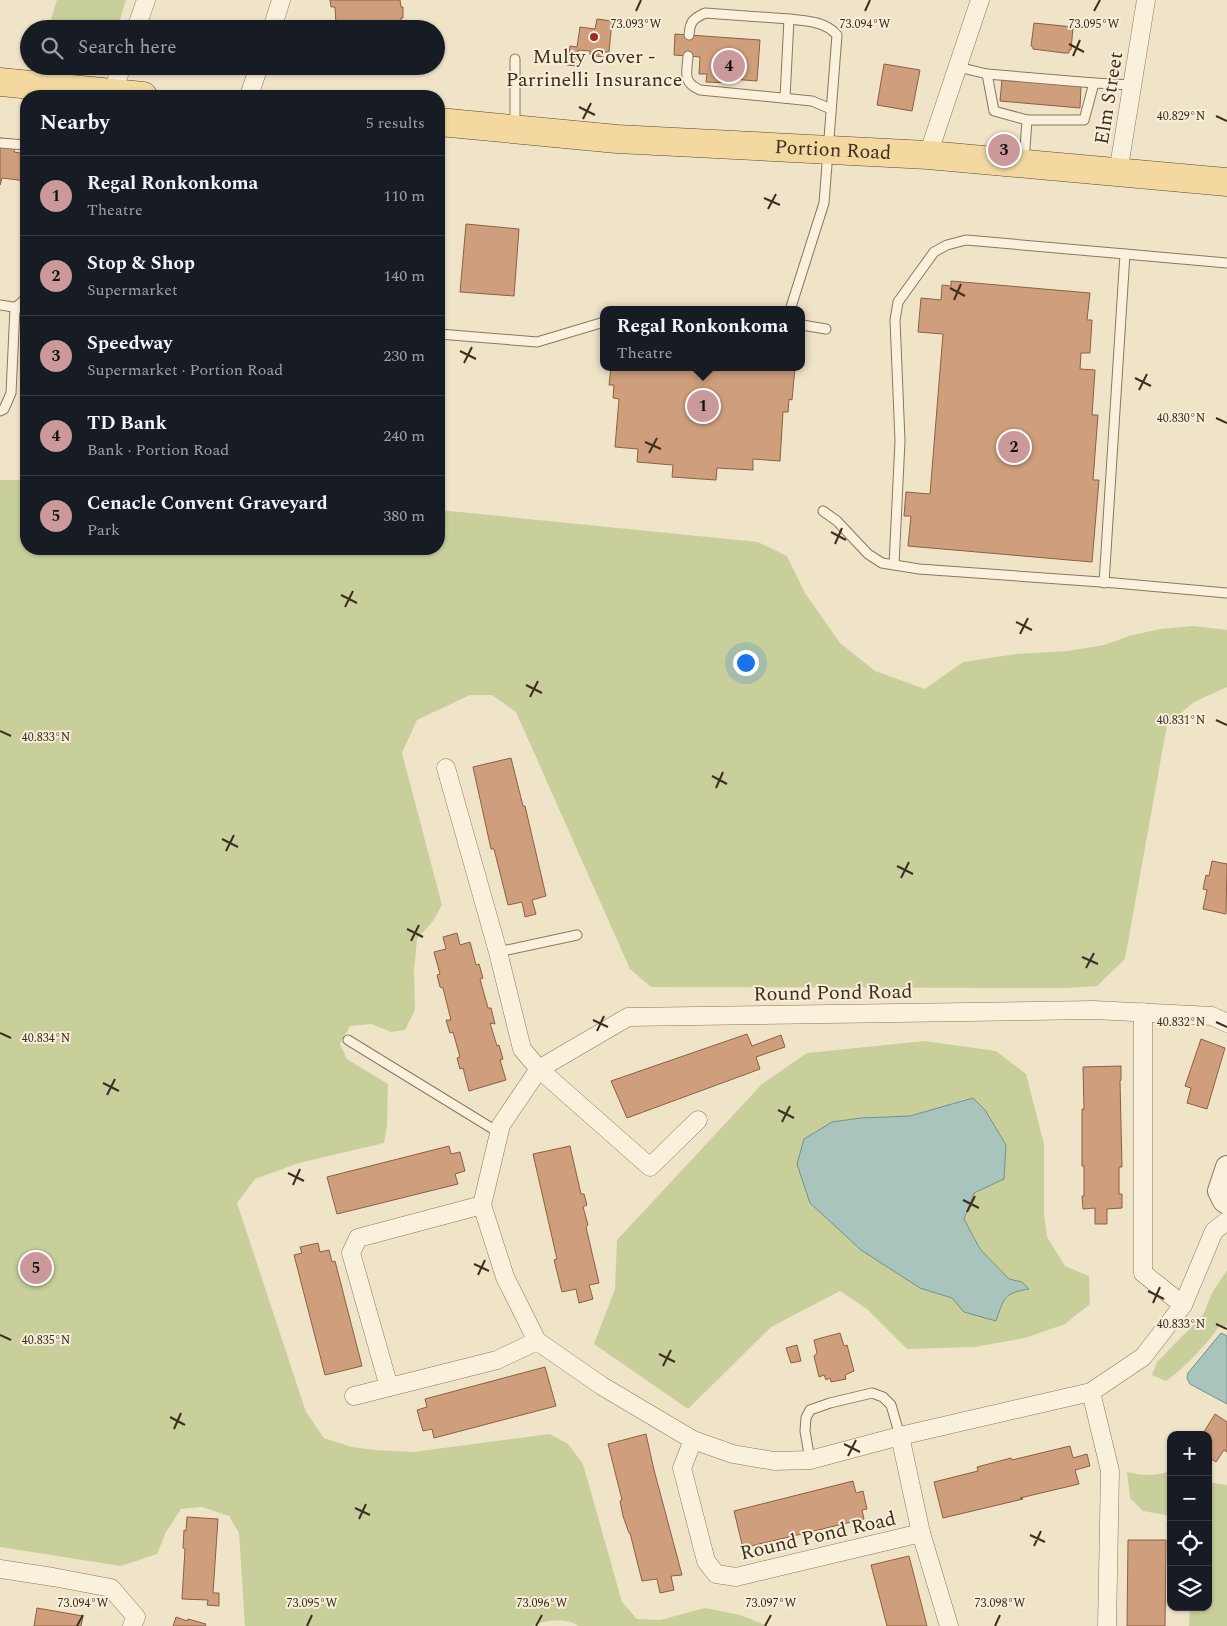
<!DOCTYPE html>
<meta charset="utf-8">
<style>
body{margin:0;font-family:Spectral,serif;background:#242831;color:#f1f3f6}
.controls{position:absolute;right:15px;bottom:15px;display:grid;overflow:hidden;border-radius:10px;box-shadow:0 1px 4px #0004}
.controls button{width:45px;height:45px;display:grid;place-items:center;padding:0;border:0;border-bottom:1px solid #363941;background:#171b24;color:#f1f3f6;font:25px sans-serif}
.you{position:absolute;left:745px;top:662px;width:18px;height:18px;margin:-12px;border:4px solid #fff;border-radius:50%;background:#1a73e8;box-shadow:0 0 0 8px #1a73e833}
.badge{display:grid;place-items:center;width:32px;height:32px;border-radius:50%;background:#cc999b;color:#111;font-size:16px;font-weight:700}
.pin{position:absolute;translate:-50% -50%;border:2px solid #fff;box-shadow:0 1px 5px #0006}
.popup{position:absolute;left:600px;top:306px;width:205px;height:65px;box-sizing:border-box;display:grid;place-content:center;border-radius:10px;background:#171b24;filter:drop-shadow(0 1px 4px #0005);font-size:16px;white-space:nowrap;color:#9ea1a6}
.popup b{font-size:19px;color:#f1f3f6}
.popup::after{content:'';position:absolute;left:50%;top:100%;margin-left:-10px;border:10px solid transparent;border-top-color:#171b24}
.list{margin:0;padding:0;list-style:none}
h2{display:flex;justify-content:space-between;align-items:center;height:65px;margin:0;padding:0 20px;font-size:21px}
h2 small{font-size:16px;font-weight:400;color:#9ea1a6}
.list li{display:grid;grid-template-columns:32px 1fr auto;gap:15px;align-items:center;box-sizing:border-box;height:80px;padding:0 20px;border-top:1px solid #363941}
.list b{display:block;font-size:19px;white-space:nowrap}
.list p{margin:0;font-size:16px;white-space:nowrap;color:#9ea1a6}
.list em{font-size:16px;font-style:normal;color:#9ea1a6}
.icon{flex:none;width:28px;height:28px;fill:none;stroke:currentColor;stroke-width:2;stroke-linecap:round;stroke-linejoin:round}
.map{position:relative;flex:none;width:1227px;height:1626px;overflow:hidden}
.search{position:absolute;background:#171b24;box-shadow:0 1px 4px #0004;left:20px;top:20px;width:425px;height:55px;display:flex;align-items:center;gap:12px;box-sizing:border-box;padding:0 18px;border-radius:28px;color:#9ea1a6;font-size:19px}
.panel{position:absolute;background:#171b24;box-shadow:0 1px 4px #0004;left:20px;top:90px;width:425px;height:465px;border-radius:20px}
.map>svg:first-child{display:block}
.green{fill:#c9cf9b;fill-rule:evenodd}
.water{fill:#a9c4bc;stroke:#6f938a}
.building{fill:#cf9f7d;stroke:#8d5f41}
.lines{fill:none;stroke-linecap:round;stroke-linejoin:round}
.service-casing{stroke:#8d765c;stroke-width:11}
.minor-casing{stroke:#8d765c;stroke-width:19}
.tertiary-casing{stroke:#8d765c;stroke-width:24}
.primary-casing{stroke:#5b4430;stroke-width:29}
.service{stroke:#faf1dc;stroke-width:9}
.minor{stroke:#faf1dc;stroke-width:18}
.tertiary{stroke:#faf1dc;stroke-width:22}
.primary{stroke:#f3d9a0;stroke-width:28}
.ticks{fill:none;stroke:#3d2e20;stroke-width:2}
.poi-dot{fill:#9e2a2b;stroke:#f7eed8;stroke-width:2}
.labels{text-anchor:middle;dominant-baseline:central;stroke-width:4;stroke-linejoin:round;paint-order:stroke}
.poi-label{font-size:20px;fill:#3d2e20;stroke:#f7eed8}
.street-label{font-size:20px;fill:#3d2e20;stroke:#f7eed8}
.ticks-label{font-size:12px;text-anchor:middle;fill:#3d2e20;stroke:#f7eed8;stroke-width:4;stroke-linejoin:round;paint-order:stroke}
</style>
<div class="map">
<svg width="1227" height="1626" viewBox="0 0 1227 1626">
<rect width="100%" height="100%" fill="#f0e4c8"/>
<g class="green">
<path d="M57 0H126L117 29H48Z"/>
<path d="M23 468H26V549H439V510L758 542 787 556 805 593 840 643 875 671 925 689 963 662 1016 654 1068 651 1104 645 1129 636 1160 629 1193 626 1227 630V687L1194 702 1167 725 1125 959 1097 986 1066 988 651 987 630 969 516 712 492 695H470L417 720 402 753 442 905 433 921 417 939 414 972 415 1010 405 1030 391 1032 371 1024 350 1026 340 1044 347 1059 388 1084 387 1125 384 1143 299 1163 255 1179 237 1203 306 1412 324 1438 352 1447 374 1450 413 1452 550 1434 568 1444 583 1464 622 1602 637 1619 660 1620 705 1608 740 1615 768 1626H579C564 1617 547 1620 532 1626H245L239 1533 229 1516 202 1507 181 1509 166 1532 157 1554 121 1566 0 1547V480H25Z"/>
<path d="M925 1041 996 1051 1026 1074 1044 1144V1212L1047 1237 1065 1266 1089 1276 1090 1304 1065 1324 1025 1338 975 1347 907 1349 867 1309 840 1291 771 1327 688 1409 594 1344 615 1289 617 1240 762 1084 807 1053ZM973 1098 974 1192 964 1219 980 1249 1009 1279 1022 1282 1028 1289 1013 1292 1003 1302 965 1312 952 1298 920 1288 861 1250 810 1203 832 1122 861 1118 910 1116Z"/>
<path d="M1227 1270V1326L1219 1327C1203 1348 1187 1366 1166 1381L1152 1375 1157 1362 1203 1315 1212 1293Z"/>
<path d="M1171 1471V1516L1143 1511 1130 1498 1127 1472C1144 1476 1153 1476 1171 1471Z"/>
<path d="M1208 1482 1227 1485V1626H1189L1190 1607H1208Z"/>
</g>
<g class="water">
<path d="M973 1098 985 1110 1006 1145 1004 1179 974 1193 964 1219 980 1249 1009 1279 1022 1282 1029 1289C1004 1293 1004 1298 996 1321L964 1312 952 1298 920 1288 861 1250 810 1203 797 1164 804 1139 832 1122 861 1118 910 1116Z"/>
<path d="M1221 1333 1227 1336V1404L1190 1384 1187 1378 1188 1373Z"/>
</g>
<g class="building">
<path d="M330 0H400L401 7H403V18H401V29H313V25L336 24 335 7H331Z"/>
<path d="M597 19 612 21 609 52H604L603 57 590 55V51L578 50 576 66 567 65 570 46 577 47 580 27 595 29Z"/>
<path d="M1034 23 1073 27 1071 50H1069V53H1064L1033 49V47L1031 46Z"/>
<path d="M675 34 760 40 757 81 732 79 731 83 706 82 707 74H699L700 57 674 55Z"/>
<path d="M884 64 920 70 912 111 877 105Z"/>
<path d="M1002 79 1081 86 1080 108 1000 101Z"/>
<path d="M0 138 16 140 14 152 26 154V181L2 178 0 185Z"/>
<path d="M466 224 519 229 514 296 460 292Z"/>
<path d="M951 281 1090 293 1087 320H1092L1090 353H1081L1080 369 1095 370 1092 415H1098L1093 480H1099L1092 562 908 546 911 516H904L906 492 930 494 943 334 918 332 921 298 941 300 942 285 951 286Z"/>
<path d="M611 367H795L792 400 789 399 788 412H783L780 461 753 459V470L717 468 716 480 672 477 673 465 637 462 638 449 615 447 619 399 613 398 614 385H609Z"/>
<path d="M511 758 523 806H525L546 896 532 900 536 914 525 917 522 902 508 905 494 849H491L473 767Z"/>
<path d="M1212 861 1227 864 1226 914 1203 909 1207 890 1203 889 1206 875 1209 876Z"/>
<path d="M457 933 460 945 470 942 476 965 479 964 483 978 480 979 488 1008H491L495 1024 490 1023 497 1046 499 1045 503 1059 500 1060 506 1080 469 1091 463 1068 460 1069 457 1058 460 1057 453 1032 450 1033 446 1020H451L443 988 440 987 437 975 440 974 434 952 446 949 443 937Z"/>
<path d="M747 1034 752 1046 781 1035 785 1047 756 1057 760 1069 627 1118 611 1081Z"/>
<path d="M1201 1039 1225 1048 1207 1109 1187 1103 1191 1088 1185 1086Z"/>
<path d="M1121 1066V1080L1120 1081 1122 1167H1119V1194H1122V1208L1107 1209V1224H1095V1208L1083 1209 1082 1196H1084V1166H1082V1109H1084L1083 1067Z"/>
<path d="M449 1146 451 1154 460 1152 465 1171 455 1174 458 1184 337 1214 327 1177Z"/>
<path d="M570 1146 581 1194H584L587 1205 583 1207 588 1225 586 1227 599 1283 589 1285 593 1299 579 1303 576 1289 562 1292 554 1260 557 1259 533 1154Z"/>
<path d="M318 1243 320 1252 329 1250 332 1262 335 1261 362 1366 325 1375 294 1255 302 1253 300 1247Z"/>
<path d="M840 1333 844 1346 847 1345 854 1371 845 1375 846 1379 831 1382 830 1378 826 1380 824 1375 819 1377 814 1356 817 1353 814 1340Z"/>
<path d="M797 1345 801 1361 791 1363 786 1348Z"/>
<path d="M545 1367 556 1406 434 1438 432 1429 423 1431 417 1410 427 1407 425 1399Z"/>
<path d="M1215 1414 1227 1422V1452L1224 1450 1216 1462 1208 1457V1445L1210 1442 1208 1441V1435H1202Z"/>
<path d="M646 1434 654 1470 682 1575 671 1576 674 1590 660 1593 657 1579 642 1581 630 1533H629L623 1516 620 1501 622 1500 608 1444Z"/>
<path d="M1070 1446 1073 1458 1087 1454 1090 1466 1075 1470 1079 1484 1020 1498 1023 1499 943 1518 934 1482 978 1471 977 1467 1011 1458 1012 1460Z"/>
<path d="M853 1481 856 1493 863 1491 867 1509 862 1510 864 1519 743 1548 734 1511Z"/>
<path d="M187 1517 218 1519 213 1593H219V1606L207 1605 208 1600 182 1599 185 1549 183 1548 184 1530 186 1531Z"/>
<path d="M1128 1540H1166L1165 1626H1127Z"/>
<path d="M909 1556 927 1626H887L871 1565Z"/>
<path d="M37 1608 83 1616 81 1626H34Z"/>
<path d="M176 1617 187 1621 188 1619 206 1624 205 1626H173Z"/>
</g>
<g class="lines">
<g class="service-casing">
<g id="service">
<path d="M689 35C690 21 693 19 705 13L789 19"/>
<path d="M688 56C687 73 682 82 700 90L812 101 831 109"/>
<path d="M515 59V126"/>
<path d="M958 67 987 74 994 111 1027 120"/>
<path d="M987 74 1094 83"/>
<path d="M785 98 789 19C806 21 825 21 837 35L824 203 790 310"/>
<path d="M0 143 26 145"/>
<path d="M1024 162 1027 120H1084L1094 83 1132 85"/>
<path d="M1125 254 1227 263"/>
<path d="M0 305 26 309"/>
<path d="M802 325 826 329"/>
<path d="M439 334 537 342 604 322"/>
<path d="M0 411 4 409 11 393 15 308 26 298"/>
<path d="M823 511 837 521 868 554 882 563 919 569 1115 583 1227 593"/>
<path d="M894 565 900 441 895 320 898 302 934 252 947 245 966 240 1125 254 1104 583"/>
<path d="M498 952 577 935"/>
<path d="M348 1040 498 1132"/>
<path d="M810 1460 805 1431 806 1418 810 1410 830 1403 872 1393 883 1397 891 1405 900 1436"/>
</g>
</g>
<g class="minor-casing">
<g id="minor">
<path d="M136 29 146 0"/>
<path d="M272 29 281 0"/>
<path d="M112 93 122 66"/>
<path d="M249 96 259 66"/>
<path d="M928 155 980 0"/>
<path d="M1118 173 1146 0"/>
<path d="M446 768 498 952 522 1049 539 1069 650 1167 698 1120"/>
<path d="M1143 1012V1273L1183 1305"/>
<path d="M1227 1023 1212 1016 1094 1010 628 1017 539 1069 501 1125 482 1205 505 1277 537 1341 602 1386 693 1440 733 1454 774 1461 810 1460 900 1436 1091 1392 1143 1357 1183 1305 1214 1231 1227 1221"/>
<path d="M389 1387 351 1253 358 1238 482 1205"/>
<path d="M1091 1392 1110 1471 1107 1626"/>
<path d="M354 1396 497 1360 537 1341"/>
<path d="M900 1436 921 1533 949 1626"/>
<path d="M693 1440 682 1468 706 1561 716 1574 736 1577 921 1533"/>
<path d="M0 1569 53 1577 111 1588 136 1617 132 1626"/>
</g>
</g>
<g class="tertiary-casing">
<path id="tertiary" d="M1227 1167 1219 1191 1224 1201 1227 1203"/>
</g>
<g class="primary-casing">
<g id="primary">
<path d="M0 82 143 96"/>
<path id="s1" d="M439 122 617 139 928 155 1227 182"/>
</g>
</g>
<use href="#service" class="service"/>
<use href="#minor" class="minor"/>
<use href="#tertiary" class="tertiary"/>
<use href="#primary" class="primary"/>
</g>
<path class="ticks" d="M636 11 641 0M865 11 870 0M1094 11 1100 0M1069 44 1084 52M1073 56 1080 40M579 107 595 115M1216 116 1227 121M583 119 591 103M764 198 780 205M768 209 776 194M950 288 965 296M954 300 961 284M460 351 476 359M464 363 472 347M1135 378 1151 386M1139 390 1147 374M1216 418 1227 423M645 442 661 449M649 453 657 438M831 532 846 540M835 544 842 528M341 595 357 603M345 607 353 591M1016 622 1032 630M1020 634 1028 618M526 685 542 693M530 697 538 681M1216 720 1227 725M0 731 11 736M712 776 727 784M716 788 723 772M222 839 238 847M226 851 234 835M897 866 913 874M901 878 909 862M407 929 423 937M411 941 419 925M1082 957 1098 964M1086 968 1094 953M593 1020 608 1027M1216 1022 1227 1027M597 1031 604 1016M0 1033 11 1038M103 1083 119 1091M107 1095 115 1079M778 1110 794 1118M782 1122 790 1106M288 1173 304 1181M293 1185 300 1169M963 1200 979 1208M967 1212 975 1196M474 1264 489 1271M478 1275 485 1260M1148 1291 1164 1299M1153 1303 1160 1287M1216 1324 1227 1329M0 1335 11 1340M659 1354 675 1362M663 1366 671 1350M170 1417 185 1425M174 1429 181 1413M844 1444 860 1452M848 1456 856 1440M355 1508 370 1515M359 1519 366 1504M1030 1535 1045 1542M1034 1546 1041 1531M77 1626 83 1615M307 1626 312 1615M536 1626 542 1615M765 1626 771 1615M995 1626 1000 1615"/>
<circle class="poi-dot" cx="594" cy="37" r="5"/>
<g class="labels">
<g class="poi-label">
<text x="594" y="57">Multy Cover -<tspan x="594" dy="23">Parrinelli Insurance</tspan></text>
</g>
<g class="street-label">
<text transform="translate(1109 98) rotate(-81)">Elm Street</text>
<text stroke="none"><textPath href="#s1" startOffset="395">Portion Road</textPath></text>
<text transform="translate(833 993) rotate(-1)">Round Pond Road</text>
<text transform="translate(818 1536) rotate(-13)">Round Pond Road</text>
</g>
</g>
<g class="ticks-label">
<text x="636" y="28">73.093°W</text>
<text x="865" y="28">73.094°W</text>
<text x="1094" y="28">73.095°W</text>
<text x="1181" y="120">40.829°N</text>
<text x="1181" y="422">40.830°N</text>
<text x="1181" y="724">40.831°N</text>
<text x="46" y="741">40.833°N</text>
<text x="1181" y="1026">40.832°N</text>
<text x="46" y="1042">40.834°N</text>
<text x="1181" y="1328">40.833°N</text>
<text x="46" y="1344">40.835°N</text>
<text x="83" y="1607">73.094°W</text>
<text x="312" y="1607">73.095°W</text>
<text x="542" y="1607">73.096°W</text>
<text x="771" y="1607">73.097°W</text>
<text x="1000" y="1607">73.098°W</text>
</g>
</svg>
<div class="controls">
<button>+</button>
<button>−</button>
<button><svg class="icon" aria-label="locate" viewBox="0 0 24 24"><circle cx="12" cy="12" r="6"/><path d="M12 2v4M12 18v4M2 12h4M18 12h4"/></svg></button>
<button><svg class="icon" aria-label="layers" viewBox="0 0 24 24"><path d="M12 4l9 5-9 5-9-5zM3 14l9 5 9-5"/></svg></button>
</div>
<div class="you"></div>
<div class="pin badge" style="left:703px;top:406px">1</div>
<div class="popup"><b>Regal Ronkonkoma</b>Theatre</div>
<div class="pin badge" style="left:1014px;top:447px">2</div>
<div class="pin badge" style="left:1004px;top:150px">3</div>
<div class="pin badge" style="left:729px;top:66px">4</div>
<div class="pin badge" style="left:36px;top:1268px">5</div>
<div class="search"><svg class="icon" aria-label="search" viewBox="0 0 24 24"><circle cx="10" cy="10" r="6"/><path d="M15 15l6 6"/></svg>Search here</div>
<section class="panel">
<h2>Nearby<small>5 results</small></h2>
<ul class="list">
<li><span class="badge">1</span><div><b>Regal Ronkonkoma</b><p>Theatre</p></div><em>110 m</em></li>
<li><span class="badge">2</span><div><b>Stop &amp; Shop</b><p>Supermarket</p></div><em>140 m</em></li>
<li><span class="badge">3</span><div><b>Speedway</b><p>Supermarket · Portion Road</p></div><em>230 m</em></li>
<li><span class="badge">4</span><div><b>TD Bank</b><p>Bank · Portion Road</p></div><em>240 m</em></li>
<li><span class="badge">5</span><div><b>Cenacle Convent Graveyard</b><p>Park</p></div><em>380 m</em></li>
</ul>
</section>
</div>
